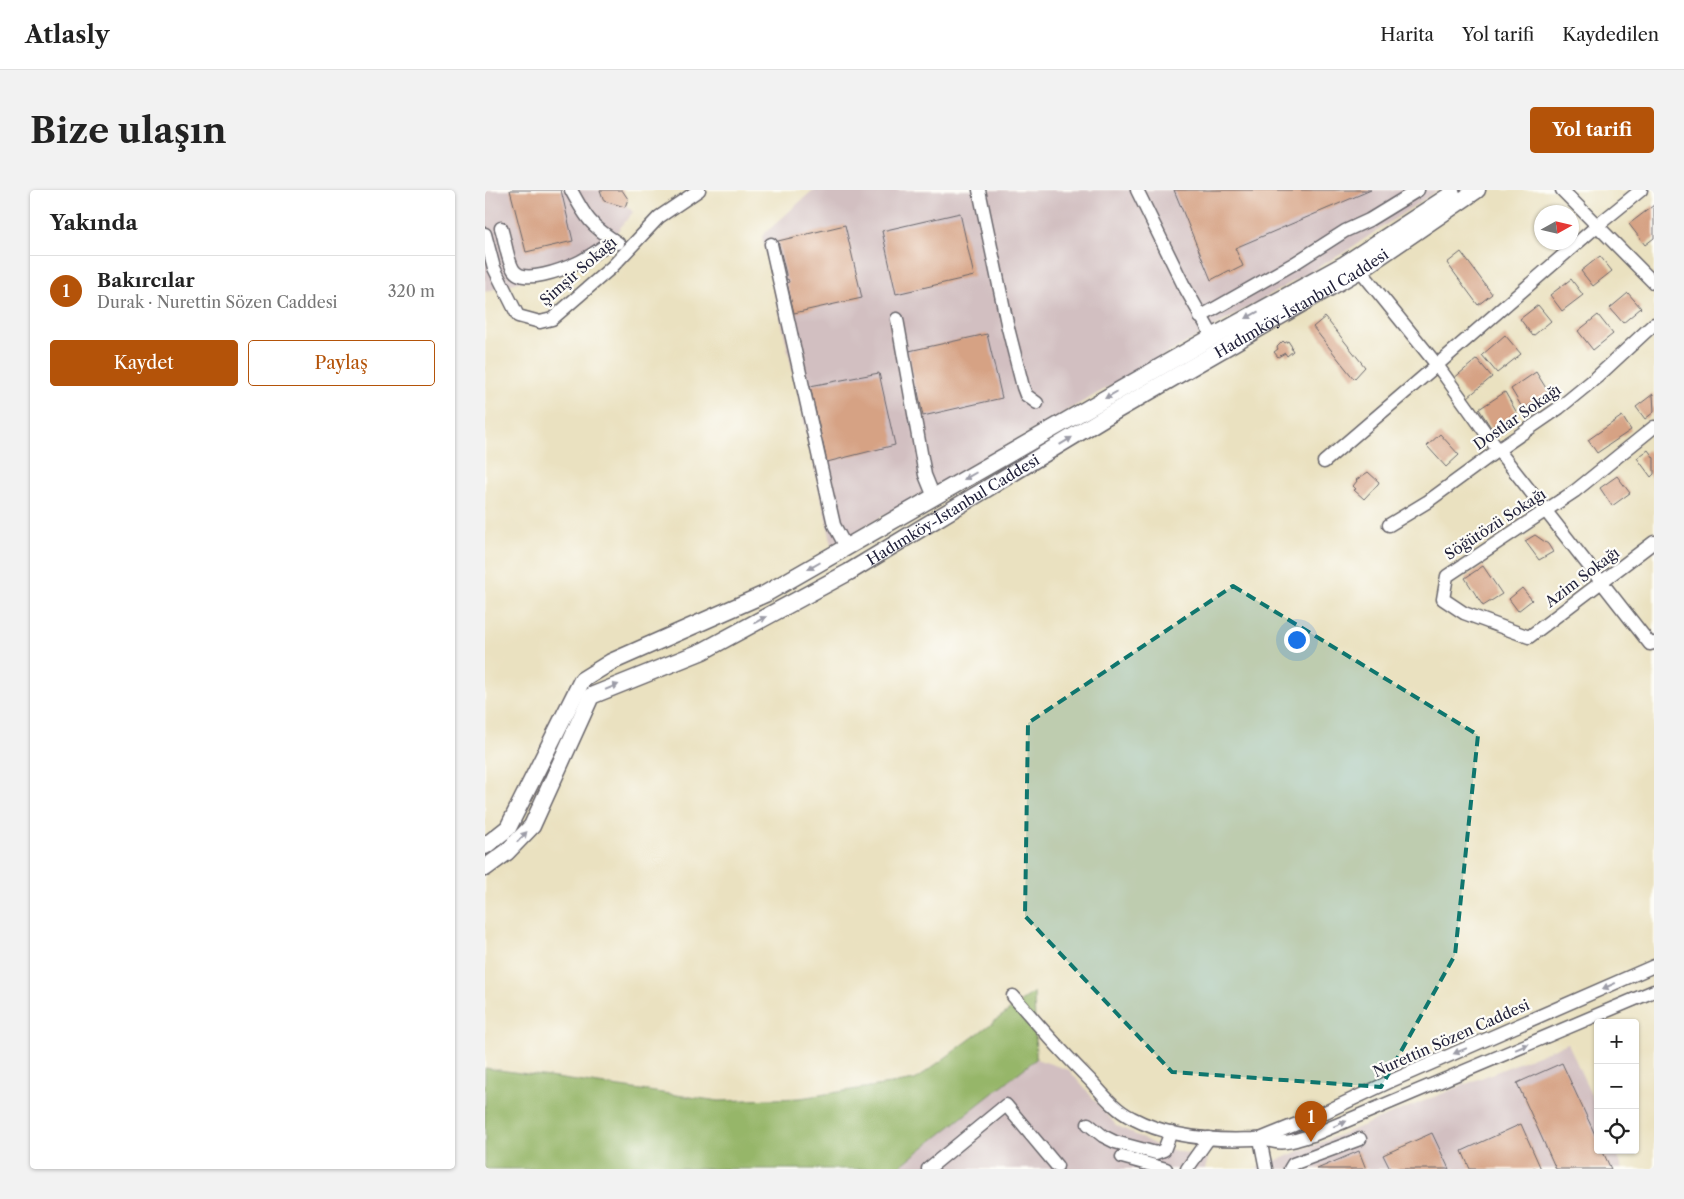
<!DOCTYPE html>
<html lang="tr">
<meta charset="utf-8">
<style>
body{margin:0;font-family:"Libre Caslon Text",serif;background:#f2f2f2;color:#222}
.controls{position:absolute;right:15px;bottom:15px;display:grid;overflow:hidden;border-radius:5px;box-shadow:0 1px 4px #0004}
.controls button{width:45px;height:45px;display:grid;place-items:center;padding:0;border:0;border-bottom:1px solid #e0e0e0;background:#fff;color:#222;font:25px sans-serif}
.compass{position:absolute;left:1049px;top:15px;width:45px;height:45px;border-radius:50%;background:#fff;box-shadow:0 1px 4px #0004;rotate:82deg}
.you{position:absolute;left:811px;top:449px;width:18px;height:18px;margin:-12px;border:4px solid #fff;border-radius:50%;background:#1a73e8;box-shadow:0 0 0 8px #1a73e833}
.badge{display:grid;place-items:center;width:32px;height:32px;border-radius:50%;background:#b45309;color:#fff;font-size:16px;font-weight:700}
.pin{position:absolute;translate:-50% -41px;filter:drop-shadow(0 1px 2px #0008)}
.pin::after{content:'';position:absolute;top:26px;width:18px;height:15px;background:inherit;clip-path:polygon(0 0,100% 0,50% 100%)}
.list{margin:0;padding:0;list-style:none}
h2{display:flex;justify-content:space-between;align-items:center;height:65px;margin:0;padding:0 20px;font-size:21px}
h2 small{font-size:16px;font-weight:400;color:#767676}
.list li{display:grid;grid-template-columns:32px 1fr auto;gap:15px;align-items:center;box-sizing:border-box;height:70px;padding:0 20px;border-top:1px solid #e0e0e0}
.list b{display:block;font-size:19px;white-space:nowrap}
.list p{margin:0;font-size:16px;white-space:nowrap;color:#767676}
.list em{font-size:16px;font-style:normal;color:#767676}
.actions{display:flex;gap:10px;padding:15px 20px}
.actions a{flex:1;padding:11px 0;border:1px solid #b45309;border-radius:5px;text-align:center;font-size:18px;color:#b45309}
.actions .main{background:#b45309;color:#fff}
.icon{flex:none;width:28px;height:28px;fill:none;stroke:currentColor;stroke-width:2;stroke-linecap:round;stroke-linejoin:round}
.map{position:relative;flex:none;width:1169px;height:979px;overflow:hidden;border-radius:5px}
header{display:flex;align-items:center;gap:30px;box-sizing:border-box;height:70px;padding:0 25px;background:#fff;border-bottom:1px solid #e0e0e0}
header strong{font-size:24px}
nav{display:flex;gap:28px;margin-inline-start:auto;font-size:18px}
.intro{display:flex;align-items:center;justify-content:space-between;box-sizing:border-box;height:120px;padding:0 30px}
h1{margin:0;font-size:35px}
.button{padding:12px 22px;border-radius:5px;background:#b45309;color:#fff;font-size:18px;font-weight:700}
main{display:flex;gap:30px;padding:0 30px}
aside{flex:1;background:#fff;border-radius:5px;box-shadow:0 1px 4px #0004}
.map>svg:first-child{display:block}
.industrial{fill:#d2bfc1}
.forest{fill:#96b669;stroke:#5c6c52}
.building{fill:#d6a284}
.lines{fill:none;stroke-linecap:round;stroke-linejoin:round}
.minor-casing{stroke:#68656a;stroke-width:15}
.major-casing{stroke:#68656a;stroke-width:19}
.minor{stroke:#fff;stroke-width:12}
.major{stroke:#fff;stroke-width:16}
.oneway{fill:#9c9ca7}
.marked{fill:#0f766e;fill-opacity:0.2;stroke:#0f766e;stroke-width:4;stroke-dasharray:10 6;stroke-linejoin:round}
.labels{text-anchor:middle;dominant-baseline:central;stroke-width:4.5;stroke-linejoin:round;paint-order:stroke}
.street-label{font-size:15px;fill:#22223b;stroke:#fdfcf7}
</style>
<header>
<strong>Atlasly</strong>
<nav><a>Harita</a><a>Yol tarifi</a><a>Kaydedilen</a></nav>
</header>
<div class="intro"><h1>Bize ulaşın</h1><a class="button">Yol tarifi</a></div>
<main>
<aside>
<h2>Yakında<small></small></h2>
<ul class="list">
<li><span class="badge">1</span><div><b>Bakırcılar</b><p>Durak · Nurettin Sözen Caddesi</p></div><em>320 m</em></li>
</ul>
<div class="actions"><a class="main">Kaydet</a><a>Paylaş</a></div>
</aside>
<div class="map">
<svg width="1169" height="979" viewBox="0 0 1169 979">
<rect width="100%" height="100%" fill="#fdfcf7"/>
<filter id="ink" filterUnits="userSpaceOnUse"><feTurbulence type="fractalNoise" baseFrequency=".02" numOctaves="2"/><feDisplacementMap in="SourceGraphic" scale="10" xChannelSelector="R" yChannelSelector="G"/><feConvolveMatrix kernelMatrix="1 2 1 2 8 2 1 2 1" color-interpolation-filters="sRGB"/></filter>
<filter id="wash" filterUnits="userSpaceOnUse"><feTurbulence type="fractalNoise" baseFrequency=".0096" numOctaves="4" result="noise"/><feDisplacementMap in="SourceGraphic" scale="20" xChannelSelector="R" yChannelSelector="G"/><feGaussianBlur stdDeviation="1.12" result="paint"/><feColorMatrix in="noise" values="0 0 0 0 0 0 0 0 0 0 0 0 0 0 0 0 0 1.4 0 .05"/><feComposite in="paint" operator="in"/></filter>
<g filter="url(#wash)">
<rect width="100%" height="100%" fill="#eae1c0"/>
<g class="industrial">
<path d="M0 0H126L148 22 111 68 0 102Z"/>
<path d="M328 0H953L860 62 347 355 277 46Z"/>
<path d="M1083 853 1113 921V960H1130L1138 979H770Z"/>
<path d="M551 869 584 880 631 935 675 957 723 968 720 979H411Z"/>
</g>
<path class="forest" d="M549 802 551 869 411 979H0V878L234 911 315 908 430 890Z"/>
<g id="blocks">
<g class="building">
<path d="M25 0H76L88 51 41 62Z"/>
<path d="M115 0H137L143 9 140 17 119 11Z"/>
<path d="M689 0H886L750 58 758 76 746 82 745 80 726 90Z"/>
<path d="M1169 15V48L1160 55 1144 34Z"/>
<path d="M475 23 489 86 411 104 397 41Z"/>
<path d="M360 35 377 108 309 123 302 93 304 92 303 89 301 90V84L293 51Z"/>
<path d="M976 62 1007 104 993 115 962 73Z"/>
<path d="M1115 66 1127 81 1108 96 1096 81Z"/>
<path d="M1086 89 1098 105 1077 121 1065 105Z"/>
<path d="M1143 103 1156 118 1138 133 1125 118Z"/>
<path d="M1053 115 1066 131 1048 146 1035 129Z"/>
<path d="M1113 125 1128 144 1108 160 1093 141Z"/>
<path d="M840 127 880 177 869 189 828 137Z"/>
<path d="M502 144 517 208 438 226 432 197H430L424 161Z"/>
<path d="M1020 145 1036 164 1012 183 997 165Z"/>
<path d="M798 151 800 153 803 151 807 157 806 158 808 161 802 166 800 163 793 167 789 162 793 159 792 157Z"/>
<path d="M992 169 1007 187 983 207 968 189Z"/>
<path d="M1051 182 1064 203 1038 219 1026 199Z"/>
<path d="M394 183 410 255 342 272 325 196Z"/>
<path d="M1020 202 1032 223 1007 239 994 219Z"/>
<path d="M1168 204 1169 222 1160 229 1151 217Z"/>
<path d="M1137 226 1146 240 1112 263 1103 250Z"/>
<path d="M955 244 974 265 961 277 942 256Z"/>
<path d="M1163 260 1169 268V284L1166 287 1152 268Z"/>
<path d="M883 282 894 292 893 294 879 309 869 300 871 299 868 296 872 291 871 290Z"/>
<path d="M1132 286 1145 303 1127 316 1115 298Z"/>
<path d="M1050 345 1063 354 1068 362 1054 370 1040 351Z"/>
<path d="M998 376 1017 404 998 416 980 388Z"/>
<path d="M1037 398 1047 410 1033 421 1024 409Z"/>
<path d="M1077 873 1113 951V960H1117L1126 979H1071L1032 893Z"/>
<path d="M1036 934 1056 979H985L977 961Z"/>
<path d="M947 943 964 979H905L898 965Z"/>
<path d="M874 961 881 979H832Z"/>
</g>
</g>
</g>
<g filter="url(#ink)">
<use href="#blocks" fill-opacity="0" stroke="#68656a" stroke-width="1"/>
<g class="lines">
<g class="minor-casing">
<g id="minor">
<path d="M86 0C101 28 106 36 133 53"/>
<path d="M494 0 523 138 538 197 541 205 552 213"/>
<path d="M652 0 698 94 728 147"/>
<path d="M1077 0 1169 93"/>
<path d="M16 38C20 49 22 69 28 79 37 96 79 79 92 73 105 67 117 58 128 50"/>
<path d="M0 44 9 78 33 126 55 132 67 129 127 77 174 27 214 0"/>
<path d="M286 54 349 335 361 357"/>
<path d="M875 80 952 175 1013 260 1165 454 1169 453"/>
<path d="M715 127 810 73 860 41 884 30 933 0"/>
<path d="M412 129 440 285 449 307"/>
<path d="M1169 237 1090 301 962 386 958 409 979 423 1044 447 1169 352"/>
<path d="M839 272 952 175 1113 35 1156 0"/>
<path d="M904 335 942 312 1013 260 1074 218 1112 187 1169 134"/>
<path d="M528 806C553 835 578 863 605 890 617 903 630 920 647 928 683 947 728 951 769 949 777 948 783 951 791 952 803 954 816 948 828 945L1169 801"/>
<path d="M603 934 618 946 630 952 671 963 679 960 686 942"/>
<path d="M775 949 834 925 906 891 1169 776"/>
<path d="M775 949 781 979"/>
<path d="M637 967 681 979"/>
<path d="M443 979 521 915 572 976"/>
<path d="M702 979 724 948"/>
<path d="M805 979 808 974 875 949"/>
</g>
</g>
<g class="major-casing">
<g id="major">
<path d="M0 656 23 638 97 490 126 472 280 404 722 150 860 74 967 4"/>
<path id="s1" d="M0 678 22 662 47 636 106 506 218 461 364 382 620 227 875 80 992 0"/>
</g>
</g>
<use href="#minor" class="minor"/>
<use href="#major" class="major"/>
</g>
<defs><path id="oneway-solid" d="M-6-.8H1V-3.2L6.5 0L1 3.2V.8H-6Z" transform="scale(1.25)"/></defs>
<g class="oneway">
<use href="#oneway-solid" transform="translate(767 125) rotate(151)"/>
<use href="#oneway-solid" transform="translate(626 205) rotate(150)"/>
<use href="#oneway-solid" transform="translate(581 251) rotate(-31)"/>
<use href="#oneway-solid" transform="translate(485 286) rotate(150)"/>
<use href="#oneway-solid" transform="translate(329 376) rotate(150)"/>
<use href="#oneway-solid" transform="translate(275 430) rotate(-28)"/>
<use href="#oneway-solid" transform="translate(127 497) rotate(-22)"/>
<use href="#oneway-solid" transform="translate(37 647) rotate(-47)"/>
<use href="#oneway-solid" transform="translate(1124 796) rotate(156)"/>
<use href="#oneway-solid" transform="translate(1037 857) rotate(-23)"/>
<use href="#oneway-solid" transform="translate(975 861) rotate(157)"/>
<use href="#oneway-solid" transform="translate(855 934) rotate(-23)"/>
</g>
</g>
<path class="marked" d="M748 396 993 545 970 765 896 897 687 882 540 726 543 533Z"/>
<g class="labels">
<g class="street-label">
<text transform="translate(93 81) rotate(-41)">Şimşir Sokağı</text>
<text stroke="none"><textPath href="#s1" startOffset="1019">Hadımköy-İstanbul Caddesi</textPath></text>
<text transform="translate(1032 227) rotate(-35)">Dostlar Sokağı</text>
<text stroke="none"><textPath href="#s1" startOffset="614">Hadımköy-İstanbul Caddesi</textPath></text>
<text transform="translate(1010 334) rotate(-33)">Söğütözü Sokağı</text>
<text transform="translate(1097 387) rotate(-37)">Azim Sokağı</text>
<text transform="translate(966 848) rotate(-24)">Nurettin Sözen Caddesi</text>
</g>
</g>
</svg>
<div class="controls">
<button>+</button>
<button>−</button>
<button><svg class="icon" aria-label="locate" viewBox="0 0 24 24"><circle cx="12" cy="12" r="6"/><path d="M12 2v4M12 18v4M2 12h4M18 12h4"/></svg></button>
</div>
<svg class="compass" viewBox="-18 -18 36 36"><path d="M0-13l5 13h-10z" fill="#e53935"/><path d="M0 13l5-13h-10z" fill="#767676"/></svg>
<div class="you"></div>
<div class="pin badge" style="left:826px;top:952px">1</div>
</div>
</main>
